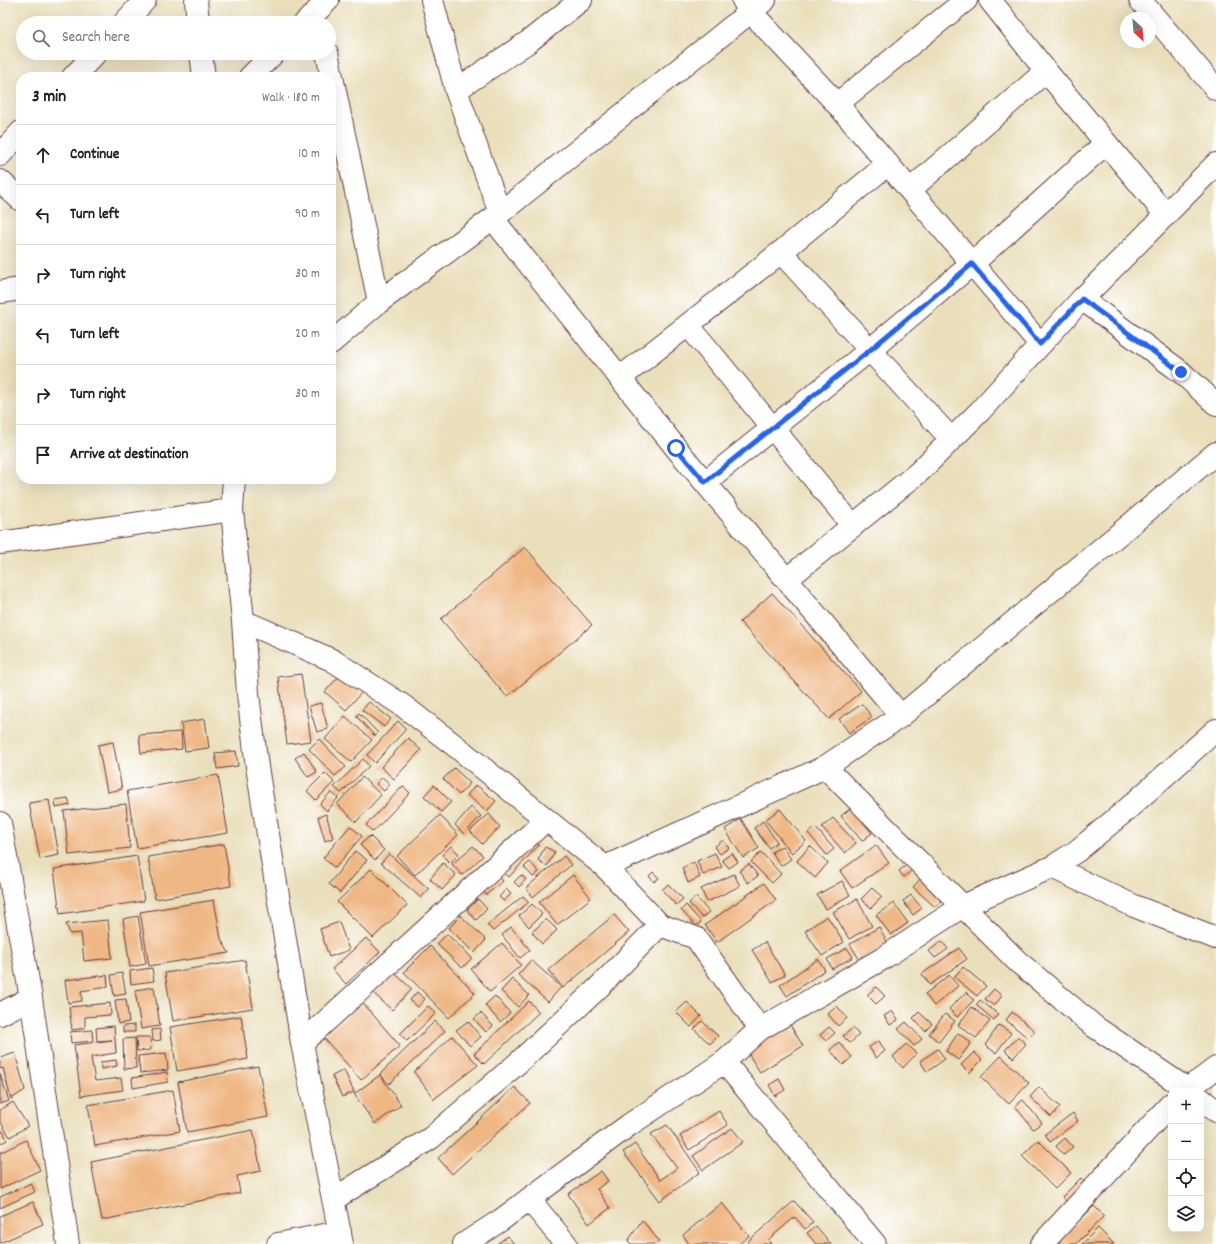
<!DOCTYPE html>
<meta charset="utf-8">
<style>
body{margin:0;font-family:Dekko,sans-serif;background:#f2f2f2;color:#202124}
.controls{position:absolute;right:12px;bottom:12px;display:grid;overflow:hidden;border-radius:8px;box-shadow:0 4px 16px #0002}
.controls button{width:36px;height:36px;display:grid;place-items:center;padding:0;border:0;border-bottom:1px solid #e0e0e0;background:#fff;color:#202124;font:20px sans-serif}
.compass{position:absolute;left:1120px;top:12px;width:36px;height:36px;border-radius:50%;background:#fff;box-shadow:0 4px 16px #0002;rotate:154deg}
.stop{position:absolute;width:12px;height:12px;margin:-9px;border:3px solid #2563eb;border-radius:50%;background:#fff}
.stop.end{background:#2563eb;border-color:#fff;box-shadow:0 1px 4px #0008}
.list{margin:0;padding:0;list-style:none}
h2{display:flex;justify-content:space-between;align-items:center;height:52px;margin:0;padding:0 16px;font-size:17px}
h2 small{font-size:13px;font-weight:400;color:#757577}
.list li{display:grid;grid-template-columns:26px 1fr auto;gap:12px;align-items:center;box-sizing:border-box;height:60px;padding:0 16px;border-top:1px solid #e0e0e0}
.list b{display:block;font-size:15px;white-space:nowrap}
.list em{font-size:13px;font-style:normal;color:#757577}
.icon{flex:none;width:22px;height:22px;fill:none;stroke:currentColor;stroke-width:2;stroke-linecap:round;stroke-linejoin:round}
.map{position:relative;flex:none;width:1216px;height:1244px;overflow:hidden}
.search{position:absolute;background:#fff;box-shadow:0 4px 16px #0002;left:16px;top:16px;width:320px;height:44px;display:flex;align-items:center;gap:10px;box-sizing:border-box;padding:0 14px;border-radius:22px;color:#757577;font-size:15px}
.panel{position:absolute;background:#fff;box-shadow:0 4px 16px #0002;left:16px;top:72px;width:320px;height:412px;border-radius:16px}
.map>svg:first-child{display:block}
.building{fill:#efb784}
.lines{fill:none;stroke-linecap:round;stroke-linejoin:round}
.minor-casing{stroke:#623c41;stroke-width:24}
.minor{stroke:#fff;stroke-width:22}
.route{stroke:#2563eb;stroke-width:5}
</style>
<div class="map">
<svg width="1216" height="1244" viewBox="0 0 1216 1244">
<rect width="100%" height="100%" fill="#fff"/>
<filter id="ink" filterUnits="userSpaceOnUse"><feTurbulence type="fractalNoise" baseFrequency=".025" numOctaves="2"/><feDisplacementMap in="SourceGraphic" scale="8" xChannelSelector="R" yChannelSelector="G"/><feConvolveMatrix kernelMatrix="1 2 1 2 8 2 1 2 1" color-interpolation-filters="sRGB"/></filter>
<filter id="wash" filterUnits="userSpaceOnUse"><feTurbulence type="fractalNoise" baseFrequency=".012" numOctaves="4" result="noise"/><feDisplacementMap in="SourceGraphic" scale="16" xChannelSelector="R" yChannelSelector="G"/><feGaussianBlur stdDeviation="0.9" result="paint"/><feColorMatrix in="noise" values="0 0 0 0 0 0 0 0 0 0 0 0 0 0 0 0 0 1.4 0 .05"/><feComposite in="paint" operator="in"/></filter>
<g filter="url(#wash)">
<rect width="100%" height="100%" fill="#eadfbb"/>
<g id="blocks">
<g class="building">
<path d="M525 547 592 625 507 697 441 619Z"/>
<path d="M772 593 861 691 829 719 740 622Z"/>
<path d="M301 674 311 741 287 744 278 677Z"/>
<path d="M341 674 362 692 346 710 325 692Z"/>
<path d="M369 702 391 719 384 727 362 710Z"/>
<path d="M321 703 328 729 317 732 309 706Z"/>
<path d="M862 704 872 717 849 733 839 719Z"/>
<path d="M359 713 378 733 375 736 356 716Z"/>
<path d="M345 716 372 740 351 762 325 739Z"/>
<path d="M205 719 209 748 185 751 181 723Z"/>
<path d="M398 721 406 729 375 763 367 755Z"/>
<path d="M181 732 182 749 141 753 139 735Z"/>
<path d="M408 738 421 750 394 779 381 767Z"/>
<path d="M319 739 346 767 335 776 309 749Z"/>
<path d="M113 742 122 789 107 792 98 745Z"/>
<path d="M236 751 238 766 217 769 215 753Z"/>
<path d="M304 752 317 772 308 777 295 758Z"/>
<path d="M363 759 369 766 341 793 334 787Z"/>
<path d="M454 768 470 783 459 795 443 779Z"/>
<path d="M325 773 334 782 316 800 307 791Z"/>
<path d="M218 775 228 833 137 848 127 791Z"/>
<path d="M362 777 381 795 356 822 337 804Z"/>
<path d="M382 777 390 784 384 791 376 784Z"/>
<path d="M434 785 451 802 441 812 424 796Z"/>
<path d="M476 785 496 801 487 811 467 795Z"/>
<path d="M403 786 410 793 373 832 366 825Z"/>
<path d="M331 792 338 798 327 811 320 804Z"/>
<path d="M68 798 70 805 56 808 55 800Z"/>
<path d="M49 800 59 855 40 859 29 803Z"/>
<path d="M126 804 130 848 69 855 64 811Z"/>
<path d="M471 807 481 816 464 834 455 825Z"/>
<path d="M851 808 872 833 862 841 841 816Z"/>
<path d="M780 809 806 841 792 853 765 820Z"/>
<path d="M326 814 333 838 325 841 318 817Z"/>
<path d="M489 814 500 827 482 844 470 831Z"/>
<path d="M440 815 458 835 415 875 397 856Z"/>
<path d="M833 818 856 843 845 853 822 827Z"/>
<path d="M741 819 759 848 743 858 725 829Z"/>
<path d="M763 821 777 842 769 848 754 828Z"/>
<path d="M350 826 362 836 335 868 323 858Z"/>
<path d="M815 827 834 849 827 855 808 833Z"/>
<path d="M370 836 384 850 375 860 360 845Z"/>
<path d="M531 838 539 845 509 877 501 869Z"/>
<path d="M723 840 729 848 720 854 714 847Z"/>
<path d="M224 844 231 886 155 899 148 857Z"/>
<path d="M876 845 889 863 852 888 840 871Z"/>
<path d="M451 846 459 854 450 863 442 855Z"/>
<path d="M473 846 483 856 462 875 452 864Z"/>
<path d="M782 846 791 859 781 866 772 852Z"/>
<path d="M810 846 828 863 815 878 797 861Z"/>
<path d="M545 847 555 852 547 866 538 860Z"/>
<path d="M355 851 367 860 340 893 329 884Z"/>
<path d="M761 852 781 874 772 883 751 862Z"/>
<path d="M715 853 722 867 703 875 697 861Z"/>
<path d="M732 853 738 862 729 868 722 860Z"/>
<path d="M389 854 429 889 421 898 381 863Z"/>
<path d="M137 856 144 901 60 914 54 869Z"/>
<path d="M564 856 571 865 533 897 526 888Z"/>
<path d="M530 862 539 872 533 877 524 867Z"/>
<path d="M694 862 700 877 688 883 682 868Z"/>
<path d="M443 863 456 875 442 890 430 879Z"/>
<path d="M749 864 758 876 748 883 739 871Z"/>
<path d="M908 864 912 870 904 877 899 871Z"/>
<path d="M371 869 407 905 373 938 337 902Z"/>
<path d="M653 872 659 878 654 882 649 876Z"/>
<path d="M497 873 503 881 486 895 480 888Z"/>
<path d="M734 874 740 886 707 902 701 889Z"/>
<path d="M521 875 526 879 519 887 514 882Z"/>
<path d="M573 875 591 898 557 925 539 902Z"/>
<path d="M923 876 945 895 935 907 913 887Z"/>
<path d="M842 881 850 895 826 909 817 895Z"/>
<path d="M764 883 776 900 717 942 705 925Z"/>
<path d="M668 884 683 899 676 905 662 890Z"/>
<path d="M872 888 882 897 871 908 861 899Z"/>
<path d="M506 889 511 894 504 901 499 897Z"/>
<path d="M911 895 922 908 913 915 903 901Z"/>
<path d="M523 896 529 902 493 931 487 925Z"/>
<path d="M696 897 709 912 702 918 689 903Z"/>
<path d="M478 899 487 909 476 920 467 910Z"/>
<path d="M857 899 872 926 849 939 833 912Z"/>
<path d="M214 900 221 939 229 953 149 966 140 912Z"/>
<path d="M894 903 908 923 891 935 876 915Z"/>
<path d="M532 904 542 914 529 927 519 916Z"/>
<path d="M686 905 701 922 696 926 681 910Z"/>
<path d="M614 915 629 932 563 988 548 970Z"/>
<path d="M138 916 146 964 130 967 123 919Z"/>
<path d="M461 916 486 940 474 953 449 928Z"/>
<path d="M827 916 844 942 822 956 805 931Z"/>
<path d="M546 919 557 930 542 944 532 932Z"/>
<path d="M108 920 112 958 84 961 81 933 70 934 66 924Z"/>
<path d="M339 922 349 950 329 957 320 929Z"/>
<path d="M511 927 530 950 520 958 502 935Z"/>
<path d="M879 927 889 945 861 962 850 944Z"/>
<path d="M447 934 472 958 462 968 437 944Z"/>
<path d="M366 938 380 952 346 984 332 969Z"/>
<path d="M942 941 948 949 935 958 929 951Z"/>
<path d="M765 942 785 975 772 982 752 950Z"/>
<path d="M502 943 521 965 490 992 471 969Z"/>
<path d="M430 946 475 993 449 1018 404 972Z"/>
<path d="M847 948 853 957 832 969 827 959Z"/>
<path d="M959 948 967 959 930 985 922 974Z"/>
<path d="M818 959 825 970 787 996 780 985Z"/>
<path d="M245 960 253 1008 173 1021 165 973Z"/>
<path d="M531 960 561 987 548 1002 518 975Z"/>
<path d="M963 967 986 986 977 996 954 977Z"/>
<path d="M152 968 154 981 131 984 130 971Z"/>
<path d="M391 970 412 989 392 1010 371 991Z"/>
<path d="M122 973 126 994 114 996 111 975Z"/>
<path d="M107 975 108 987 81 991 82 1001 68 1003 65 980Z"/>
<path d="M949 975 958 986 934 1006 925 994Z"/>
<path d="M512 979 529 995 518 1007 501 991Z"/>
<path d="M154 987 160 1026 141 1029 135 990Z"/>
<path d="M876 987 885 996 876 1004 867 995Z"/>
<path d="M994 989 1002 996 994 1006 985 999Z"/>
<path d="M417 992 425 999 418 1007 410 1000Z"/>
<path d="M966 992 974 1000 957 1017 949 1009Z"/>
<path d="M495 996 510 1013 500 1022 485 1005Z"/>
<path d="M126 999 129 1022 118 1024 115 1000Z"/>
<path d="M980 1000 998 1014 994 1020 976 1005Z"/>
<path d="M529 1001 539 1012 484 1064 474 1054Z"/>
<path d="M687 1002 701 1016 691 1027 676 1012Z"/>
<path d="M110 1003 111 1015 85 1017V1028L72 1030 69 1007Z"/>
<path d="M363 1003 400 1046 361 1080 323 1037Z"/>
<path d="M428 1006 436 1013 407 1041 400 1034Z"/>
<path d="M837 1006 847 1018 838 1026 828 1014Z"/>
<path d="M972 1007 990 1021 976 1038 958 1025Z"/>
<path d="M892 1011 898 1020 890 1025 884 1016Z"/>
<path d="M919 1012 932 1024 925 1031 913 1018Z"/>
<path d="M1012 1012 1035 1031 1028 1038 1006 1020Z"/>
<path d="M481 1013 493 1026 486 1032 474 1019Z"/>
<path d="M945 1014 955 1021 939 1042 929 1034Z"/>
<path d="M241 1016 248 1059 177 1071 170 1027Z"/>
<path d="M435 1021 445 1031 389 1084 380 1074Z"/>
<path d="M468 1021 481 1037 470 1046 456 1030Z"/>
<path d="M702 1021 718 1036 710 1044 694 1029Z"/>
<path d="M906 1022 922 1039 914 1046 898 1029Z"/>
<path d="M789 1023 803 1046 760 1072 745 1049Z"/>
<path d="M135 1025V1032H123V1026Z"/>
<path d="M999 1025 1011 1033 996 1053 985 1045Z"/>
<path d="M114 1026 116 1053 91 1057 95 1081 121 1078 123 1090 81 1096 74 1045 112 1040 97 1041 96 1028Z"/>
<path d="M829 1027 835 1033 826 1041 820 1035Z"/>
<path d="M853 1028 859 1035 850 1043 843 1036Z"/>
<path d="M160 1029 161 1040 153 1041 152 1030Z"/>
<path d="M92 1030 93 1041 71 1043 70 1032Z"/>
<path d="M958 1033 971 1043 958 1060 946 1051Z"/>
<path d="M452 1036 478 1065 434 1099 414 1072Z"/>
<path d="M136 1037H150L151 1050 137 1051Z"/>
<path d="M1018 1037 1026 1044 1013 1058 1005 1050Z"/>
<path d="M135 1038 136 1068 124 1069 123 1039Z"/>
<path d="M879 1041 885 1051 876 1058 869 1047Z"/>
<path d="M839 1042 852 1057 843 1065 830 1050Z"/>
<path d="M906 1044 917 1053 903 1068 893 1057Z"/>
<path d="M938 1049 945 1059 927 1072 920 1061Z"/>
<path d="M974 1052 982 1060 969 1073 961 1065Z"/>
<path d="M15 1053 25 1090 11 1099 3 1068 0 1069V1058Z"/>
<path d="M166 1053 168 1070 140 1073 138 1056Z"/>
<path d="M1001 1056 1029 1083 1009 1104 981 1077Z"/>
<path d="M116 1060 117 1066 101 1069V1062Z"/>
<path d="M258 1066 268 1117 187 1132 178 1082Z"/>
<path d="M344 1070 354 1092 342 1097 332 1076Z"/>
<path d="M167 1072 168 1082 133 1088 132 1078Z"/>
<path d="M0 1074 9 1101 0 1104Z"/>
<path d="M380 1075 401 1105 375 1124 354 1094Z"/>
<path d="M779 1079 785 1090 775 1096 769 1085Z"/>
<path d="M515 1087 530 1103 452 1174 438 1158Z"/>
<path d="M1039 1087 1060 1107 1051 1117 1030 1097Z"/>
<path d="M173 1090 180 1131 95 1146 88 1105Z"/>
<path d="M1023 1100 1042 1123 1033 1129 1015 1106Z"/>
<path d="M13 1102 28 1126 10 1137 0 1121V1110Z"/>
<path d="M719 1111 728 1125 689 1150 680 1136Z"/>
<path d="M1073 1113 1078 1121 1050 1142 1045 1134Z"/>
<path d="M667 1125 700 1172 660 1201 623 1152 635 1144 660 1180 677 1168 651 1134Z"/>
<path d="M732 1128 743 1142 703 1170 693 1156Z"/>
<path d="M253 1130 261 1171 237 1176 240 1193 102 1220 91 1162Z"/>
<path d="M3 1131 7 1140 0 1144V1133Z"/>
<path d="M1065 1138 1073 1147 1064 1155 1056 1146Z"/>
<path d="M26 1140 40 1170 0 1189V1153Z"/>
<path d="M1038 1140 1071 1173 1055 1189 1022 1156Z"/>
<path d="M601 1171 608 1181 597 1189 610 1208 589 1224 568 1194Z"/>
<path d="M1081 1178 1088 1186 1069 1204 1062 1197Z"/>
<path d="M31 1183 35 1192 0 1208V1197Z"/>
<path d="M794 1201 813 1222 805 1229 795 1217 768 1240 771 1244H749L747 1242Z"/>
<path d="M33 1202 43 1224 0 1243V1216Z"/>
<path d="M722 1203 749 1236 739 1244H689L683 1235Z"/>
<path d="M1094 1206 1104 1216 1076 1244H1055Z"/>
<path d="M642 1220 659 1241 655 1244H631L628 1241Z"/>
<path d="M816 1226 831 1244H816L807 1233Z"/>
<path d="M1098 1228 1114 1244H1082Z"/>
<path d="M508 1236 514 1244H497Z"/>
</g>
</g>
</g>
<g filter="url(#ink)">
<use href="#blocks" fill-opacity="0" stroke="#623c41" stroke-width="1"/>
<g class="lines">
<g class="minor-casing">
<g id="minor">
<path d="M196 0 198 23"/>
<path d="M432 0 456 90 500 213"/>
<path d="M743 0 750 11 837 104 1040 344"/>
<path d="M990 0 1046 71 1166 215"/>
<path d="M1140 0 1216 89"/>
<path d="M124 23 145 0"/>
<path d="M305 23 328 0"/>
<path d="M201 53 204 77"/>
<path d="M327 53 379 302"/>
<path d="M73 77 96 53"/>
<path d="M250 77 274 53"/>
<path d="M456 90 528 42 581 0"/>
<path d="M837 104 966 0"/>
<path d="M0 155 21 132"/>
<path d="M0 181 21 200"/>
<path d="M910 190 1046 71"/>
<path d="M493 219 676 448 901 716"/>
<path d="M781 252 951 439"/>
<path d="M0 292 21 289"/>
<path d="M1082 299 1181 372 1216 404"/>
<path d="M688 325 853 526"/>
<path d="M331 343 379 302 500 213 765 0"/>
<path d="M620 378 781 252 888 164"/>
<path d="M234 479 232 510 243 621 248 694 257 767 302 1043 342 1244"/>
<path d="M705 482 870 350 972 264 1106 143"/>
<path d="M0 543 232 510"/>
<path d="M787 579 919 472 980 411 1082 299 1216 164"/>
<path d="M243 621 332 660 402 705 458 748 605 867 660 925 696 938 760 1029"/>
<path d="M825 767 1017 961 1095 1027 1190 1091"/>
<path d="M0 823 31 998 68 1244"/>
<path d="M605 867 825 767 901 716 1216 453"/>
<path d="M1052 867 1134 906 1216 938"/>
<path d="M0 1014 31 998"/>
<path d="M302 1043 546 820"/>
<path d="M724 1062 875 1244"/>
<path d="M1183 1091 1200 1080 1216 1068"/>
<path d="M1201 1099 1216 1111"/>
<path d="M334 1199 431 1138 519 1062 598 988 660 925"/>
<path d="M529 1199 566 1244"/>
<path d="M278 1244 340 1232"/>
<path d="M464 1244 501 1220 629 1125 724 1062 760 1029 882 959 963 906 1052 867 1077 851 1124 812 1216 730"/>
<path d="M1042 1244 1171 1104"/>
</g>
</g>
<use href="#minor" class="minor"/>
</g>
</g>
<g class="lines" filter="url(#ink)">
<path class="route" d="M676 448 705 482 870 350 972 264 1040 344 1082 299 1181 372"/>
</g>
</svg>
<div class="controls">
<button>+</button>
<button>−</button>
<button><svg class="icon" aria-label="locate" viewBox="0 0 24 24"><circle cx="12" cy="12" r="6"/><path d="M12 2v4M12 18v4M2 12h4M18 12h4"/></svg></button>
<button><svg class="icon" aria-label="layers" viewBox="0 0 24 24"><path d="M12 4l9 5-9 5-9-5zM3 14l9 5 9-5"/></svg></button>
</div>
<svg class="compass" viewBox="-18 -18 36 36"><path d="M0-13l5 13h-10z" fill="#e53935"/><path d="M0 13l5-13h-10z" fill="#757577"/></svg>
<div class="stop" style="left:676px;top:448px"></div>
<div class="stop end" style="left:1181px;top:372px"></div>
<div class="search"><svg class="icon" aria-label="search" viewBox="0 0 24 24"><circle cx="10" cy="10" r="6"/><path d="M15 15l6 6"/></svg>Search here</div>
<section class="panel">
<h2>3 min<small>Walk · 180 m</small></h2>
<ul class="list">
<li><svg class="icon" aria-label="ahead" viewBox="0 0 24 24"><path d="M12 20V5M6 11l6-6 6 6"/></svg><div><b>Continue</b></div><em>10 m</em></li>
<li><svg class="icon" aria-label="left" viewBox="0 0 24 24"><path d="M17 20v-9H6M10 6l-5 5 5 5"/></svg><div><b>Turn left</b></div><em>90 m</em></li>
<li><svg class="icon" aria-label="right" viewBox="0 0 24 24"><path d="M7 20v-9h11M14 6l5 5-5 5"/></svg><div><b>Turn right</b></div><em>30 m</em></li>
<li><svg class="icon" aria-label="left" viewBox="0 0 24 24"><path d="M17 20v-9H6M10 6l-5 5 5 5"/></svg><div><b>Turn left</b></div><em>20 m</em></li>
<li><svg class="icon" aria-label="right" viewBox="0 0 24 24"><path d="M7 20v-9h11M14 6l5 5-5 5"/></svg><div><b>Turn right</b></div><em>30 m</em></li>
<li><svg class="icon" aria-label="arrive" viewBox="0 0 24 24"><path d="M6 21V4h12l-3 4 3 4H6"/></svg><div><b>Arrive at destination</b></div></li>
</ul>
</section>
</div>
